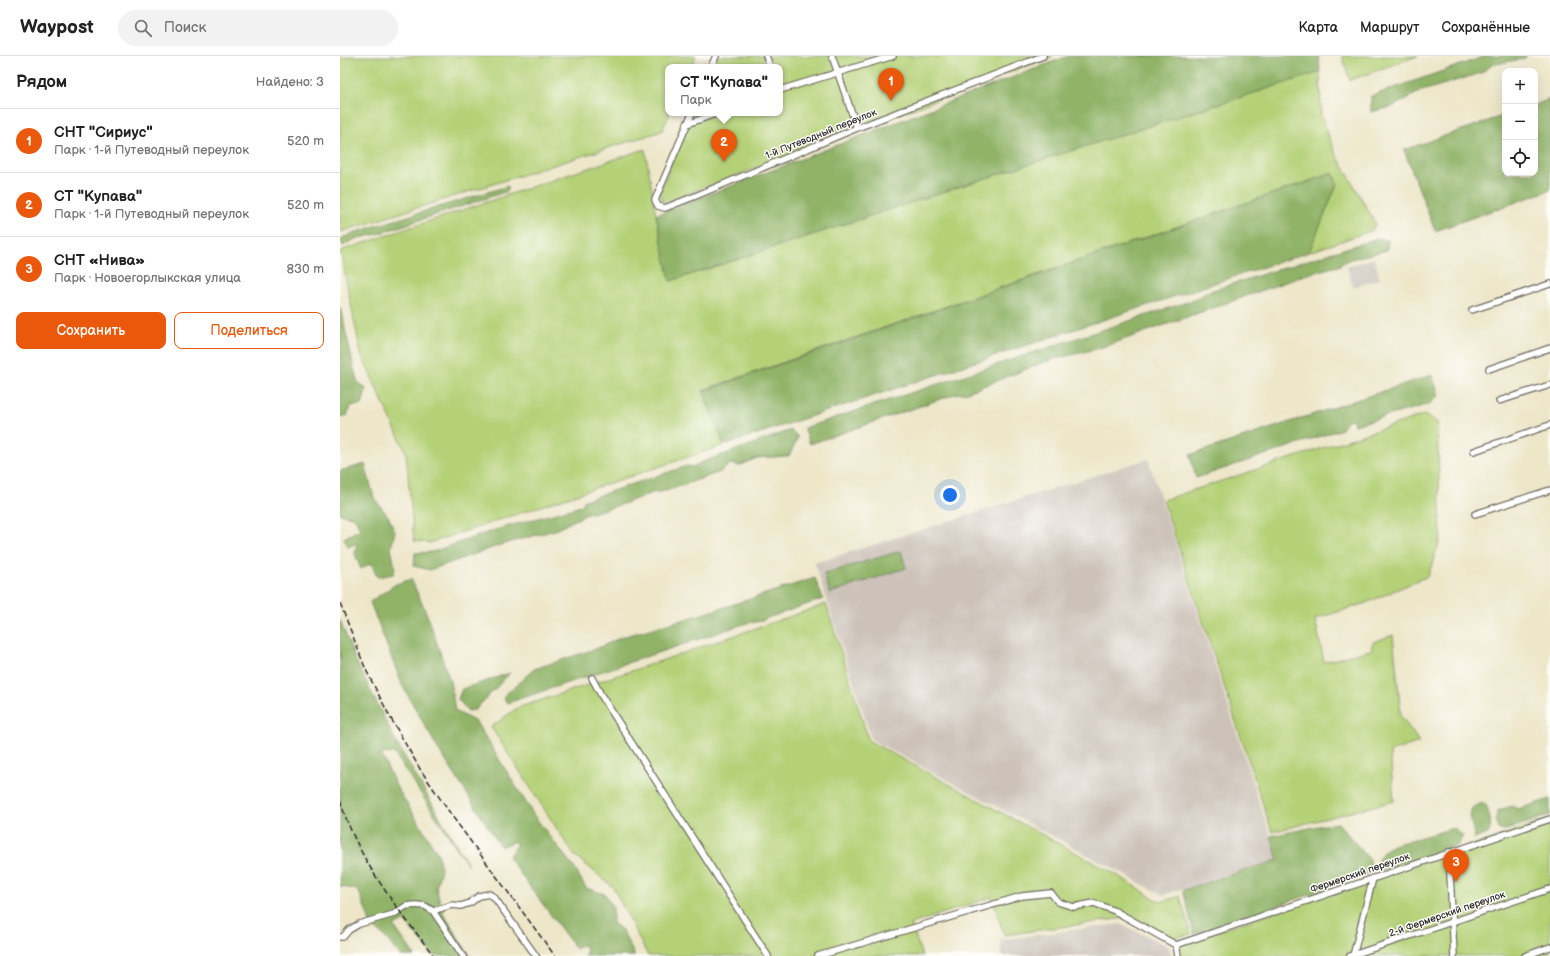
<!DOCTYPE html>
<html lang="ru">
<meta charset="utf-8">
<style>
body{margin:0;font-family:"Balsamiq Sans",sans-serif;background:#f2f2f2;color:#222}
.controls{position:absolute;right:12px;top:12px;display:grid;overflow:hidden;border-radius:8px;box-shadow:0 4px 16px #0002}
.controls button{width:36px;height:36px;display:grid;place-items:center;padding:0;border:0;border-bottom:1px solid #e0e0e0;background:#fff;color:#222;font:20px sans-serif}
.you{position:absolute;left:610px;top:439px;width:14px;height:14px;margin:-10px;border:3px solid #fff;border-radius:50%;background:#1a73e8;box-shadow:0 0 0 6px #1a73e833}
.badge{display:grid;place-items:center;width:26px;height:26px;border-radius:50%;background:#ea580c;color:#fff;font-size:13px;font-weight:700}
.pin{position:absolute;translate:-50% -33px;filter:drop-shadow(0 1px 2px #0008)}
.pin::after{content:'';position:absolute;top:21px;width:14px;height:12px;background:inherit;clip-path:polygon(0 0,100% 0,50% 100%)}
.popup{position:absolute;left:325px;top:8px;width:118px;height:52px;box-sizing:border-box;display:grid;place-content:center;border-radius:8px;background:#fff;filter:drop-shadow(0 1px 3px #0005);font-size:13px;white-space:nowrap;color:#767676}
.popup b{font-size:15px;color:#222}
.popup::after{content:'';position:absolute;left:50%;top:100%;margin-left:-8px;border:8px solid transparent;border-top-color:#fff}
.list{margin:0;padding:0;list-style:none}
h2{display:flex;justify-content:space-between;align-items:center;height:52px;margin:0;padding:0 16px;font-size:17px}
h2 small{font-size:13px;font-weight:400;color:#767676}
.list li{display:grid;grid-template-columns:26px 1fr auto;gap:12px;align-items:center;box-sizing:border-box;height:64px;padding:0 16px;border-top:1px solid #e0e0e0}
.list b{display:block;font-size:15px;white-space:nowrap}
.list p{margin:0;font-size:13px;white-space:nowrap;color:#767676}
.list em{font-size:13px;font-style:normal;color:#767676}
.actions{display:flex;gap:8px;padding:12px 16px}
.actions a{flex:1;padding:9px 0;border:1px solid #ea580c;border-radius:8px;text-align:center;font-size:14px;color:#ea580c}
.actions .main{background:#ea580c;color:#fff}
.icon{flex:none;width:22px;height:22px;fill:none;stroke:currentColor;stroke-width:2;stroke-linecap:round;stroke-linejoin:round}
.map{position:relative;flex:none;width:1210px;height:900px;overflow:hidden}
header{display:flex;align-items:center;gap:24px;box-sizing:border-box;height:56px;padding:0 20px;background:#fff;border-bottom:1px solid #e0e0e0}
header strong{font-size:19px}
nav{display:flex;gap:22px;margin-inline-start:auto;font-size:14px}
.search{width:280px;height:36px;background:#f2f2f2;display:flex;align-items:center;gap:10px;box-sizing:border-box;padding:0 14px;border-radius:22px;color:#767676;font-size:15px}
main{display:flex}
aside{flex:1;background:#fff}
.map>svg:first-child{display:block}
.industrial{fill:#ccc2b9}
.green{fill:#b5d178;stroke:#707e52}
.forest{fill:#90b368;stroke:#5e6f4a}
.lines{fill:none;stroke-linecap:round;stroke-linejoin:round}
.minor-casing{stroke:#6f6c62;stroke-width:8}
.minor{stroke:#fff;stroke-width:5.5}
.rail{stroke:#2b2b2b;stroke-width:1.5;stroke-dasharray:6 3;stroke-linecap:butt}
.labels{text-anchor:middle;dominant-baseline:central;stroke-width:3;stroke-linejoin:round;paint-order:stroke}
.street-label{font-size:10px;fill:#2b2b2b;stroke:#fdfcf7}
</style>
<header>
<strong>Waypost</strong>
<div class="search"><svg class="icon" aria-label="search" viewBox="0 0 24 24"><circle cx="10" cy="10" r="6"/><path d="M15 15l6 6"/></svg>Поиск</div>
<nav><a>Карта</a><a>Маршрут</a><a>Сохранённые</a></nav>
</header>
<main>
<aside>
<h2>Рядом<small>Найдено: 3</small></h2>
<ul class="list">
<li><span class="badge">1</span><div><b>СНТ &quot;Сириус&quot;</b><p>Парк · 1-й Путеводный переулок</p></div><em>520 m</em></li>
<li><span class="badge">2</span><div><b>СТ &quot;Купава&quot;</b><p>Парк · 1-й Путеводный переулок</p></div><em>520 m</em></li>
<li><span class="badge">3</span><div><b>СНТ «Нива»</b><p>Парк · Новоегорлыкская улица</p></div><em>830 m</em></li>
</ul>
<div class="actions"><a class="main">Сохранить</a><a>Поделиться</a></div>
</aside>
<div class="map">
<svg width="1210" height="900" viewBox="0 0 1210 900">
<rect width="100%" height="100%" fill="#fdfcf7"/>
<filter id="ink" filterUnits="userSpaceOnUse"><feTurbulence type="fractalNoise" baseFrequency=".025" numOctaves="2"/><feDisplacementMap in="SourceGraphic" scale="8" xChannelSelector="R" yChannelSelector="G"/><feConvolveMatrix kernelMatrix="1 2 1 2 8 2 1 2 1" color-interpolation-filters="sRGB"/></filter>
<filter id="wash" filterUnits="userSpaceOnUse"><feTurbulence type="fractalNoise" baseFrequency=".012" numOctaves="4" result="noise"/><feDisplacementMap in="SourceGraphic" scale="16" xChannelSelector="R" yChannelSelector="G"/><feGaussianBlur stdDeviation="0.9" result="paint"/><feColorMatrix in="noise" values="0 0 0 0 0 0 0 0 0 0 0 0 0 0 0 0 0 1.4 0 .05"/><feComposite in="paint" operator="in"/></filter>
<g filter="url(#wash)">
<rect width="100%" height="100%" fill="#ede6c9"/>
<g class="industrial">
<path d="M1034 202 1040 223 1013 231 1007 211Z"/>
<path d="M808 403 938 804 823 839 532 684 475 507Z"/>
<path d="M780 868 829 890 831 900H662L660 884Z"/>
</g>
<g class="green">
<path d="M10 0H356L351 11H328V57H330L322 75 0 176V3Z"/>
<path d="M376 0H713L323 147 320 136 352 57H440V11H371Z"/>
<path d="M1002 0H1078L1010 24Z"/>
<path d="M980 16 981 60 995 96 1036 168 1031 175 969 196 997 129 993 117 363 334 384 389 90 487 74 485 66 397 21 298 0 195 305 93 316 159 331 225 683 110Z"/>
<path d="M1084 359 1097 366 1101 481 1088 520 1026 547 975 563 984 606 1031 594 1033 586 1053 579 1061 660 1079 686 1050 696 1054 745 932 776 823 444Z"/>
<path d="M486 548 529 685 777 819 820 846 840 840 851 878 834 882 792 861 664 879 652 841 571 868 582 900H308L273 831 234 799 151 671 177 652 300 612Z"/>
<path d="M1210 763V900H838L836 889Z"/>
</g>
<g class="forest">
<path d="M728 0H979L980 16 683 110 330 225 316 159Z"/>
<path d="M1146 0H1187L1185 2 1152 9 1141 17 1079 36 1052 51 1031 56V40Z"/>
<path d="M1210 43V134L1095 175 1064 94 1165 59V117H1195V49Z"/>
<path d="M993 117 997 128 969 196 384 389 363 335Z"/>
<path d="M168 130V135L37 178 15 183 3 190 0 183 19 175Z"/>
<path d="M1038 182 1048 184 1047 194 1010 203 998 210 974 216 760 292 707 305 628 336 615 338 470 388 464 372 856 243 867 236Z"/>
<path d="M0 251 17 325 26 333 22 349 10 350 7 360 0 362Z"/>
<path d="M1092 319 1099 339 1090 348 1014 369 1013 363 1007 364 1002 373 856 422 850 399Z"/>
<path d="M451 374 458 381 449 400 417 402 399 410 390 408 380 416 326 435 312 437 286 447 245 459 215 474 160 489 90 514 74 510 75 497 92 496 155 474 241 450 245 444 347 410 353 411 360 407Z"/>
<path d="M25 408 34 442 48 460 55 475 51 492 55 512 53 518 37 521 31 507 21 513 15 498 17 487 8 491 4 482 20 473 15 462 0 458V415Z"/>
<path d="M561 495 566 512 490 537 484 518Z"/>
<path d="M475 522 483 543 427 562 422 565 407 567 167 647 163 641 194 613 258 592 282 581 366 557Z"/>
<path d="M71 523 88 561 110 625 115 655 136 666 195 761 235 813 246 832 265 838 273 852V867L282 874 295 900H245L247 892 243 889 236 893 168 801 176 790 175 785 161 791 97 691 62 629 30 546 56 528Z"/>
<path d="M0 564 15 603 56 686 128 809 54 697 41 698 56 730 98 798 101 813 96 832 104 858 130 900H94L64 865 54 870 75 900H61L42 878 31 869 20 838 17 834 0 830Z"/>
<path d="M170 617 135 654 128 655 118 643 122 633Z"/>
<path d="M1210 743V759L1163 775 1158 773 1156 765 1157 755 1172 750 1178 753Z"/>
<path d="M1142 747 1146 749C1150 760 1153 768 1148 778L1134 783C1134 770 1127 765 1132 752Z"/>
<path d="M998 767 1030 804 1033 817 854 878 843 834 938 804 931 780 979 770Z"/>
<path d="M1114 772 1123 780 1118 789 1041 815 1037 805 1044 795 1053 789Z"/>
</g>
</g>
<g filter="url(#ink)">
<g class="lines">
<g class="minor-casing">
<g id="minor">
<path d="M426 0 430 11"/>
<path d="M492 0 517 72"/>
<path d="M371 11 376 0"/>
<path d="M440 34 553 0"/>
<path d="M352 57 315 144 318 150 325 152 353 141 517 72 703 0"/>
<path d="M347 68 378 57"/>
<path d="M1132 254 1210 228"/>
<path d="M1149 313 1210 292"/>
<path d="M1159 345 1210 329"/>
<path d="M1134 395 1210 369"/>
<path d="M1135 458 1210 434"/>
<path d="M252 622 261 639 428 900"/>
<path d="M1109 796 1114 900"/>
<path d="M93 855 112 849 121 850 130 847 139 840 149 838 154 841 196 900"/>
<path d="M0 881H3L9 874 19 868 54 858 66 850 76 849 85 850 93 855 123 900"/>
<path d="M836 889 1210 763"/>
<path d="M478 900 682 840 711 837 718 846 734 851 754 847 775 855 836 889 838 900"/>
<path d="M1010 900 1210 833"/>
<path d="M1013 900 1033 822"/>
<path d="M1185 900 1210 891"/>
</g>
</g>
<use href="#minor" class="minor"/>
<g class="rail">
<path d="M0 547 26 614 50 661 80 713 112 760 215 900"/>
<path d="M0 744C17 803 57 852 94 900"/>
</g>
</g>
</g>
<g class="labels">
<g class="street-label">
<text transform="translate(481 78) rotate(-22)">1-й Путеводный переулок</text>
<text transform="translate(1020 817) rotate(-19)">Фермерский переулок</text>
<text transform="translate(1107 858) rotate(-19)">2-й Фермерский переулок</text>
</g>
</g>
</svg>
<div class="controls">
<button>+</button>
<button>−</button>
<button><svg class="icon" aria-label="locate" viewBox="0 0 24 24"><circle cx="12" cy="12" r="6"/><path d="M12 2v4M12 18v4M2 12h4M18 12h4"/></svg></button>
</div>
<div class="you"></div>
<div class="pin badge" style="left:551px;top:45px">1</div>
<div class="pin badge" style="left:384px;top:106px">2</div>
<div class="popup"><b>СТ &quot;Купава&quot;</b>Парк</div>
<div class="pin badge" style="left:1116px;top:826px">3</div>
</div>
</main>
